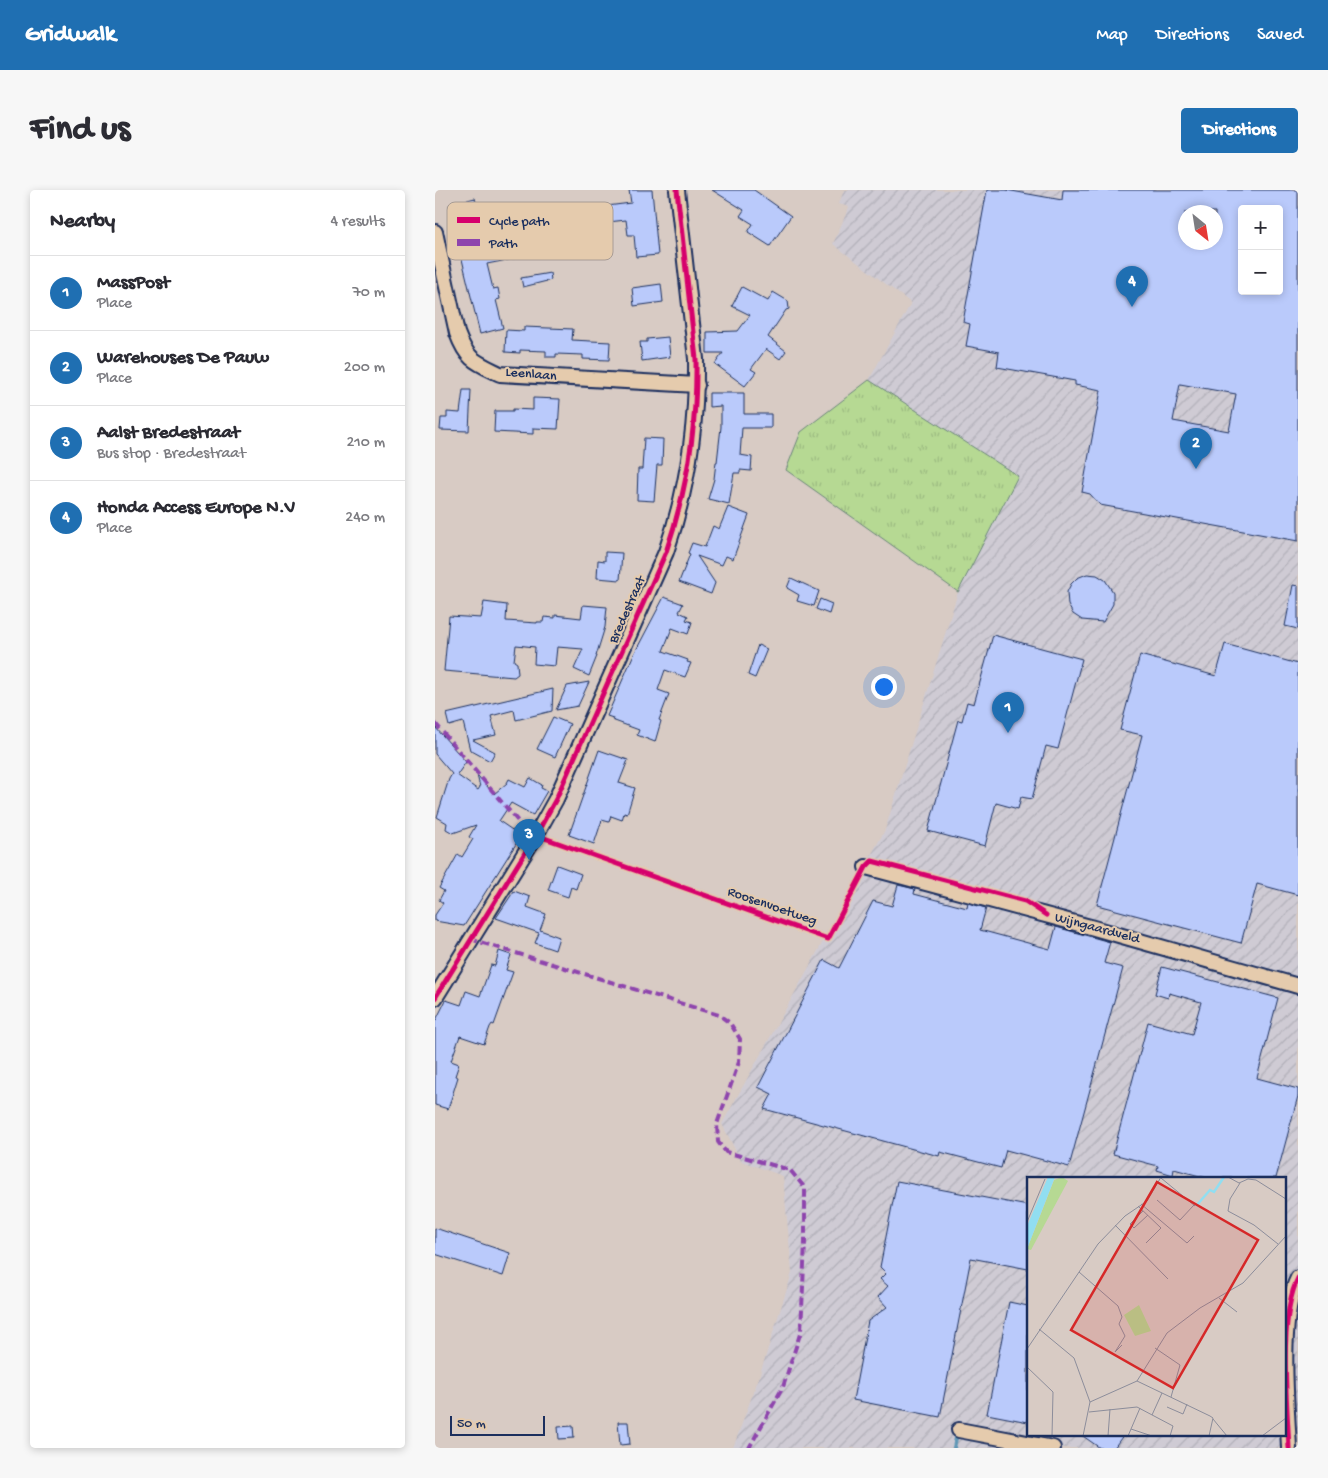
<!DOCTYPE html>
<meta charset="utf-8">
<style>
body{margin:0;font-family:"Gochi Hand",sans-serif;background:#f7f7f7;color:#2b2b33}
.controls{position:absolute;right:15px;top:15px;display:grid;overflow:hidden;border-radius:5px;box-shadow:0 2px 8px #0003}
.controls button{width:45px;height:45px;display:grid;place-items:center;padding:0;border:0;border-bottom:1px solid #e1e1e2;background:#fff;color:#2b2b33;font:25px sans-serif}
.compass{position:absolute;left:743px;top:15px;width:45px;height:45px;border-radius:50%;background:#fff;box-shadow:0 2px 8px #0003;rotate:150deg}
.scale{position:absolute;left:15px;bottom:12px;width:95px;box-sizing:border-box;padding-left:5px;border:2px solid #1b2f5e;border-top:0;font-size:14px;line-height:18px;white-space:nowrap;color:#1b2f5e;-webkit-text-stroke:4px #e5cbad;paint-order:stroke}
.you{position:absolute;left:448px;top:496px;width:18px;height:18px;margin:-12px;border:4px solid #fff;border-radius:50%;background:#1a73e8;box-shadow:0 0 0 8px #1a73e833}
.badge{display:grid;place-items:center;width:32px;height:32px;border-radius:50%;background:#1f6fb2;color:#fff;font-size:16px;font-weight:700}
.pin{position:absolute;translate:-50% -41px;filter:drop-shadow(0 1px 2px #0008)}
.pin::after{content:'';position:absolute;top:26px;width:18px;height:15px;background:inherit;clip-path:polygon(0 0,100% 0,50% 100%)}
.list{margin:0;padding:0;list-style:none}
h2{display:flex;justify-content:space-between;align-items:center;height:65px;margin:0;padding:0 20px;font-size:21px}
h2 small{font-size:16px;font-weight:400;color:#7c7c81}
.list li{display:grid;grid-template-columns:32px 1fr auto;gap:15px;align-items:center;box-sizing:border-box;height:75px;padding:0 20px;border-top:1px solid #e1e1e2}
.list b{display:block;font-size:19px;white-space:nowrap}
.list p{margin:0;font-size:16px;white-space:nowrap;color:#7c7c81}
.list em{font-size:16px;font-style:normal;color:#7c7c81}
.map{position:relative;flex:none;width:863px;height:1258px;overflow:hidden;border-radius:5px}
header{display:flex;align-items:center;gap:30px;box-sizing:border-box;height:70px;padding:0 25px;background:#1f6fb2;color:#fff}
header strong{font-size:24px}
nav{display:flex;gap:28px;margin-inline-start:auto;font-size:18px}
.intro{display:flex;align-items:center;justify-content:space-between;box-sizing:border-box;height:120px;padding:0 30px}
h1{margin:0;font-size:35px}
.button{padding:12px 22px;border-radius:5px;background:#1f6fb2;color:#fff;font-size:18px;font-weight:700}
main{display:flex;gap:30px;padding:0 30px}
aside{flex:1;background:#fff;border-radius:5px;box-shadow:0 2px 8px #0003}
.map>svg:first-child{display:block}
.industrial{fill:url(#industrial-furrows);fill-rule:evenodd}
.grass{fill:url(#grass-tufts);stroke:#688478}
.lines{fill:none;stroke-linecap:round;stroke-linejoin:round}
.stream{stroke:#6298b6;stroke-width:4}
.building{fill:#bacafb;stroke:#1b2f5e;fill-rule:evenodd}
.minor-casing{stroke:#1b2f5e;stroke-width:18}
.minor{stroke:#e5cbad;stroke-width:14}
.quiet{stroke:#8e44ad;stroke-width:4;stroke-dasharray:8 4;stroke-linecap:butt}
.cycleway-casing{stroke:#e5cbad;stroke-width:8}
.cycleway{stroke:#d6006c;stroke-width:5}
.labels{text-anchor:middle;dominant-baseline:central;stroke-width:4;stroke-linejoin:round;paint-order:stroke}
.street-label{font-size:14px;fill:#1b2f5e;stroke:#e5cbad}
.inset-river{fill:none;stroke:#91def1;stroke-width:2.5}
.inset-road{fill:none;stroke:#8c8d9b;stroke-width:1}
.view{fill:#d62828;fill-opacity:0.15;stroke:#d62828;stroke-width:2.5}
.inset-edge{fill:none;stroke:#1b2f5e;stroke-width:2.5}
.key{fill:#e5cbad;stroke:#a89c95;stroke-width:1}
.key-label{font-size:14px;fill:#1b2f5e}
</style>
<header>
<strong>Gridwalk</strong>
<nav><a>Map</a><a>Directions</a><a>Saved</a></nav>
</header>
<div class="intro"><h1>Find us</h1><a class="button">Directions</a></div>
<main>
<aside>
<h2>Nearby<small>4 results</small></h2>
<ul class="list">
<li><span class="badge">1</span><div><b>MassPost</b><p>Place</p></div><em>70 m</em></li>
<li><span class="badge">2</span><div><b>Warehouses De Pauw</b><p>Place</p></div><em>200 m</em></li>
<li><span class="badge">3</span><div><b>Aalst Bredestraat</b><p>Bus stop · Bredestraat</p></div><em>210 m</em></li>
<li><span class="badge">4</span><div><b>Honda Access Europe N.V</b><p>Place</p></div><em>240 m</em></li>
</ul>
</aside>
<div class="map">
<svg width="863" height="1258" viewBox="0 0 863 1258">
<defs>
<pattern id="industrial-furrows" width="10" height="10" patternUnits="userSpaceOnUse" patternTransform="scale(1.25)"><rect width="10" height="10" fill="#cfcbd4"/><path d="M-1 1l2-2M0 10L10 0M9 11l2-2" fill="none" stroke="#b1afb8"/></pattern>
<pattern id="grass-tufts" width="24" height="20" patternUnits="userSpaceOnUse" patternTransform="scale(1.25)"><rect width="24" height="20" fill="#b6d993"/><path d="M3 7l-1-3M5 7V3M7 7l1-3M15 17l-1-3M17 17v-4M19 17l1-3" fill="none" stroke="#9cbb81"/></pattern>
</defs>
<rect width="100%" height="100%" fill="#d8cbc4"/>
<filter id="ink" filterUnits="userSpaceOnUse"><feTurbulence type="fractalNoise" baseFrequency=".02" numOctaves="2"/><feDisplacementMap in="SourceGraphic" scale="10" xChannelSelector="R" yChannelSelector="G"/><feConvolveMatrix kernelMatrix="1 2 1 2 8 2 1 2 1" color-interpolation-filters="sRGB"/></filter>
<g filter="url(#ink)">
<path class="industrial" d="M409 0H863V1258H298L324 1187 357 1083 348 986 306 971 287 934 450 640 523 402 583 286 434 190 476 113 398 54 414 17 404 14ZM807 19H844V101H807ZM751 22H781V52H751ZM593 988H849V1244H593Z"/>
<path class="grass" d="M434 190 583 286 523 402 351 280 366 242Z"/>
<g class="lines">
<path class="stream" d="M519 1258 521 1248"/>
</g>
<g class="building">
<path d="M194 0H217L223 65 201 67 199 45H193L191 30 164 33V26L157 27 156 18 196 13Z"/>
<path d="M277 0H319L356 26 335 56 313 42 318 34 305 26 309 20Z"/>
<path d="M552 0H571L627 10 628 0H863V351L665 315 655 304 647 302 666 200 640 195V191L562 177 564 162 531 156 535 134 528 132ZM807 19H844V101H807ZM750 22H780V52H750ZM745 194 801 204 794 241 738 231Z"/>
<path d="M40 8 46 33 69 29 74 59 91 56 92 66 52 74 58 99 63 98 65 109 61 110 68 138 45 144 14 15Z"/>
<path d="M115 83 116 90 88 97 86 88Z"/>
<path d="M226 94 228 112 199 116 197 98Z"/>
<path d="M307 97 333 111 338 102 353 111 354 119 351 120 333 147 351 161 345 169 331 159 316 179 321 182 310 196 280 174 288 163H272V142L303 141 315 125 297 116Z"/>
<path d="M89 137 138 139 137 150 175 152 174 170 148 169V165L121 164V167H111V161L85 160V163L70 162 71 140 89 141Z"/>
<path d="M233 147 235 167 207 171 205 152H212V149Z"/>
<path d="M28 200H36L34 241 5 240 6 228H12V222L25 223Z"/>
<path d="M274 203H309V224H336V238H307L305 265 317 267 316 281 305 280V283H299L294 314 273 309 279 289 281 272H282L286 237V216L274 217Z"/>
<path d="M98 208 125 209 123 239 98 238V244L59 242 60 221H78V219L98 220Z"/>
<path d="M209 248 228 249 227 275H222L219 311 202 310 203 279H207Z"/>
<path d="M293 317 314 325 298 369 291 366 287 375 262 366 280 393 276 404 244 392 255 364 253 363 257 353 270 357 278 336 284 339Z"/>
<path d="M170 362 187 363 185 390 162 388 163 370 170 371Z"/>
<path d="M652 384 662 385 670 390 678 402V414L668 432 647 430 638 424 633 415 632 402 636 394 642 388Z"/>
<path d="M356 388 384 401 379 416 362 411 364 405 352 398Z"/>
<path d="M858 395 863 396V439L850 436Z"/>
<path d="M229 407 248 414 244 422 253 426 251 430 257 432 253 444 237 438 228 461 253 470 252 472 256 473 250 487 230 480 223 500 234 504 224 530 226 531 220 552 202 545 204 540 177 530 178 528 172 526 198 466Z"/>
<path d="M385 409 397 414 394 424 381 419Z"/>
<path d="M49 412 72 415 71 431 102 433V432H108L109 427 120 428V425L146 428 148 415 172 417 170 437 161 466H162L154 486 139 479 148 459 122 457 120 476 99 474 100 457 81 455 79 471 82 473 83 484 79 487 9 481 14 426 46 428Z"/>
<path d="M558 445 647 469 623 559 611 556 597 609 586 607 583 619 561 613 550 656 493 641 523 530 527 531 532 512 539 514Z"/>
<path d="M790 454 863 474V705L822 694 806 753 662 715 707 545 685 540 705 465 781 486Z"/>
<path d="M323 455 332 459 320 488 313 485Z"/>
<path d="M154 492 143 516 121 520 132 496Z"/>
<path d="M118 499 117 521 81 530 79 520 56 526 61 545 38 550 60 562 55 571 35 560 28 532 14 536 11 524Z"/>
<path d="M118 527 135 534 120 567 102 559Z"/>
<path d="M0 537 31 572 22 585 43 600 45 597 42 585 59 604 72 593 74 589 90 597 95 588 107 595 106 598 112 601 98 625 76 613 64 631 86 646 29 736 0 731V725L8 713 4 710 9 701 4 698 23 664 27 667 38 649 34 647 41 635 18 643 11 639 12 633 2 627 14 589 17 584 0 564Z"/>
<path d="M164 560 193 570 184 593 200 598 192 624 189 623 187 630 176 626 174 632 167 630 159 654 134 645Z"/>
<path d="M122 675 146 684 141 699 136 697 133 707 113 700Z"/>
<path d="M463 695 480 699 479 704 532 718 533 713 551 718 545 740 615 759 621 737 675 752 669 773 688 778 634 977 571 960 566 978 505 962 504 966 329 919 337 904 323 897 389 770 404 778 438 711 457 716Z"/>
<path d="M79 701 95 707 92 717 111 724 105 740 124 747 120 760 100 753 104 743 61 728Z"/>
<path d="M64 761 76 765 71 780 78 782 59 835 57 834 55 837 49 854 25 846 16 871 24 874 20 886 23 887 13 919 0 915V832L11 810 26 815 31 801 45 806 56 775 60 776Z"/>
<path d="M727 777 843 808 822 888 863 899V906L841 988H772L739 979 738 985 722 980 723 976 678 964 713 832 757 844 766 812 734 803 733 808 720 804Z"/>
<path d="M462 991 593 1016V1079L536 1068 505 1227 418 1210 433 1131 452 1117 443 1107 453 1096 445 1089 451 1083 445 1077Z"/>
<path d="M0 1038 75 1063 68 1086 0 1064Z"/>
<path d="M574 1112 593 1116V1232L552 1224Z"/>
<path d="M183 1232H193L195 1254 185 1255Z"/>
<path d="M138 1236 139 1248 124 1249 123 1237Z"/>
<path d="M645 1244H689L679 1258H665Z"/>
</g>
<g class="lines">
<g class="minor-casing">
<g id="minor">
<path d="M0 42 22 143C32 170 40 172 65 184L262 195"/>
<path d="M431 677 659 738 863 796"/>
<path d="M0 808 101 645 121 609 231 362C253 298 262 237 261 169L242 0"/>
<path d="M524 1240 618 1258"/>
<path d="M854 1258C852 1212 843 1128 863 1088"/>
</g>
</g>
<use href="#minor" class="minor"/>
<g class="quiet">
<path d="M0 533 92 642 101 645"/>
<path d="M35 749 284 825 295 833 305 849 304 872 282 934 283 952 291 962 355 980 370 998V1052L366 1141 348 1197 314 1258"/>
</g>
<g class="cycleway-casing">
<g id="cycleway">
<path d="M101 645 393 749 431 677 437 671 590 711 611 725"/>
<path d="M0 808 101 645 121 609 231 362C253 298 262 237 261 169L242 0"/>
<path d="M854 1258C852 1212 843 1128 863 1088"/>
</g>
</g>
<use href="#cycleway" class="cycleway"/>
</g>
</g>
<g class="labels">
<g class="street-label">
<text transform="translate(96 185) rotate(5)">Leenlaan</text>
<text transform="translate(193 420) rotate(-66)">Bredestraat</text>
<text transform="translate(337 717) rotate(19)">Roosenvoetweg</text>
<text transform="translate(662 739) rotate(15)">Wijngaardveld</text>
</g>
</g>
<g transform="translate(592 987)">
<rect width="259" height="259" fill="#d8cbc4"/>
<path d="M112 128 124 154 108 159 97 138Z" fill="#b6d993"/>
<path d="M35 0 41 4 4 73 0 72 27 3Z" fill="#b6d993"/>
<path d="M21 0H28L0 72V49Z" fill="#91def1"/>
<path class="inset-river" d="M169 29 183 13 187 15 197 0"/>
<path class="inset-road" d="M201 0 212 6 221 2 229 3 259 22M134 1 168 29M213 6 203 22 201 34 227 48 251 67M130 23 153 43 167 28M114 27 160 66 167 59M111 29 134 51 119 66M116 34 103 47 107 51 121 38M0 45 18 2M88 48 141 102M52 95 91 129 95 140 92 147 98 159 88 175 95 168M192 121 210 135M12 152 47 181 63 225M128 171 153 188 144 220M0 172 71 67 98 39 120 24 134 0M0 190 26 215 25 259M110 204 183 239 186 241 182 259M140 230 156 237 160 227M62 235 110 230 146 249 143 259M125 238 135 216M186 242 200 259M104 252 125 259M56 259 63 225 110 204 140 156 173 131 216 106 259 59M81 259 83 232M101 259 113 231M235 259 259 241"/>
<path class="view" d="M130 5 231 63 146 211 44 153Z"/>
<rect width="259" height="259" class="inset-edge"/>
</g>
<rect x="12" y="12" width="166" height="58" rx="8" class="key"/>
<rect x="22" y="27" width="23" height="6" fill="#d6006c"/>
<rect x="22" y="49" width="23" height="7" fill="#8e44ad"/>
<g class="key-label">
<text x="54" y="35">Cycle path</text>
<text x="54" y="57">Path</text>
</g>
</svg>
<div class="controls">
<button>+</button>
<button>−</button>
</div>
<svg class="compass" viewBox="-18 -18 36 36"><path d="M0-13l5 13h-10z" fill="#e53935"/><path d="M0 13l5-13h-10z" fill="#7c7c81"/></svg>
<div class="scale">50 m</div>
<div class="you"></div>
<div class="pin badge" style="left:573px;top:543px">1</div>
<div class="pin badge" style="left:761px;top:279px">2</div>
<div class="pin badge" style="left:94px;top:670px">3</div>
<div class="pin badge" style="left:697px;top:117px">4</div>
</div>
</main>
